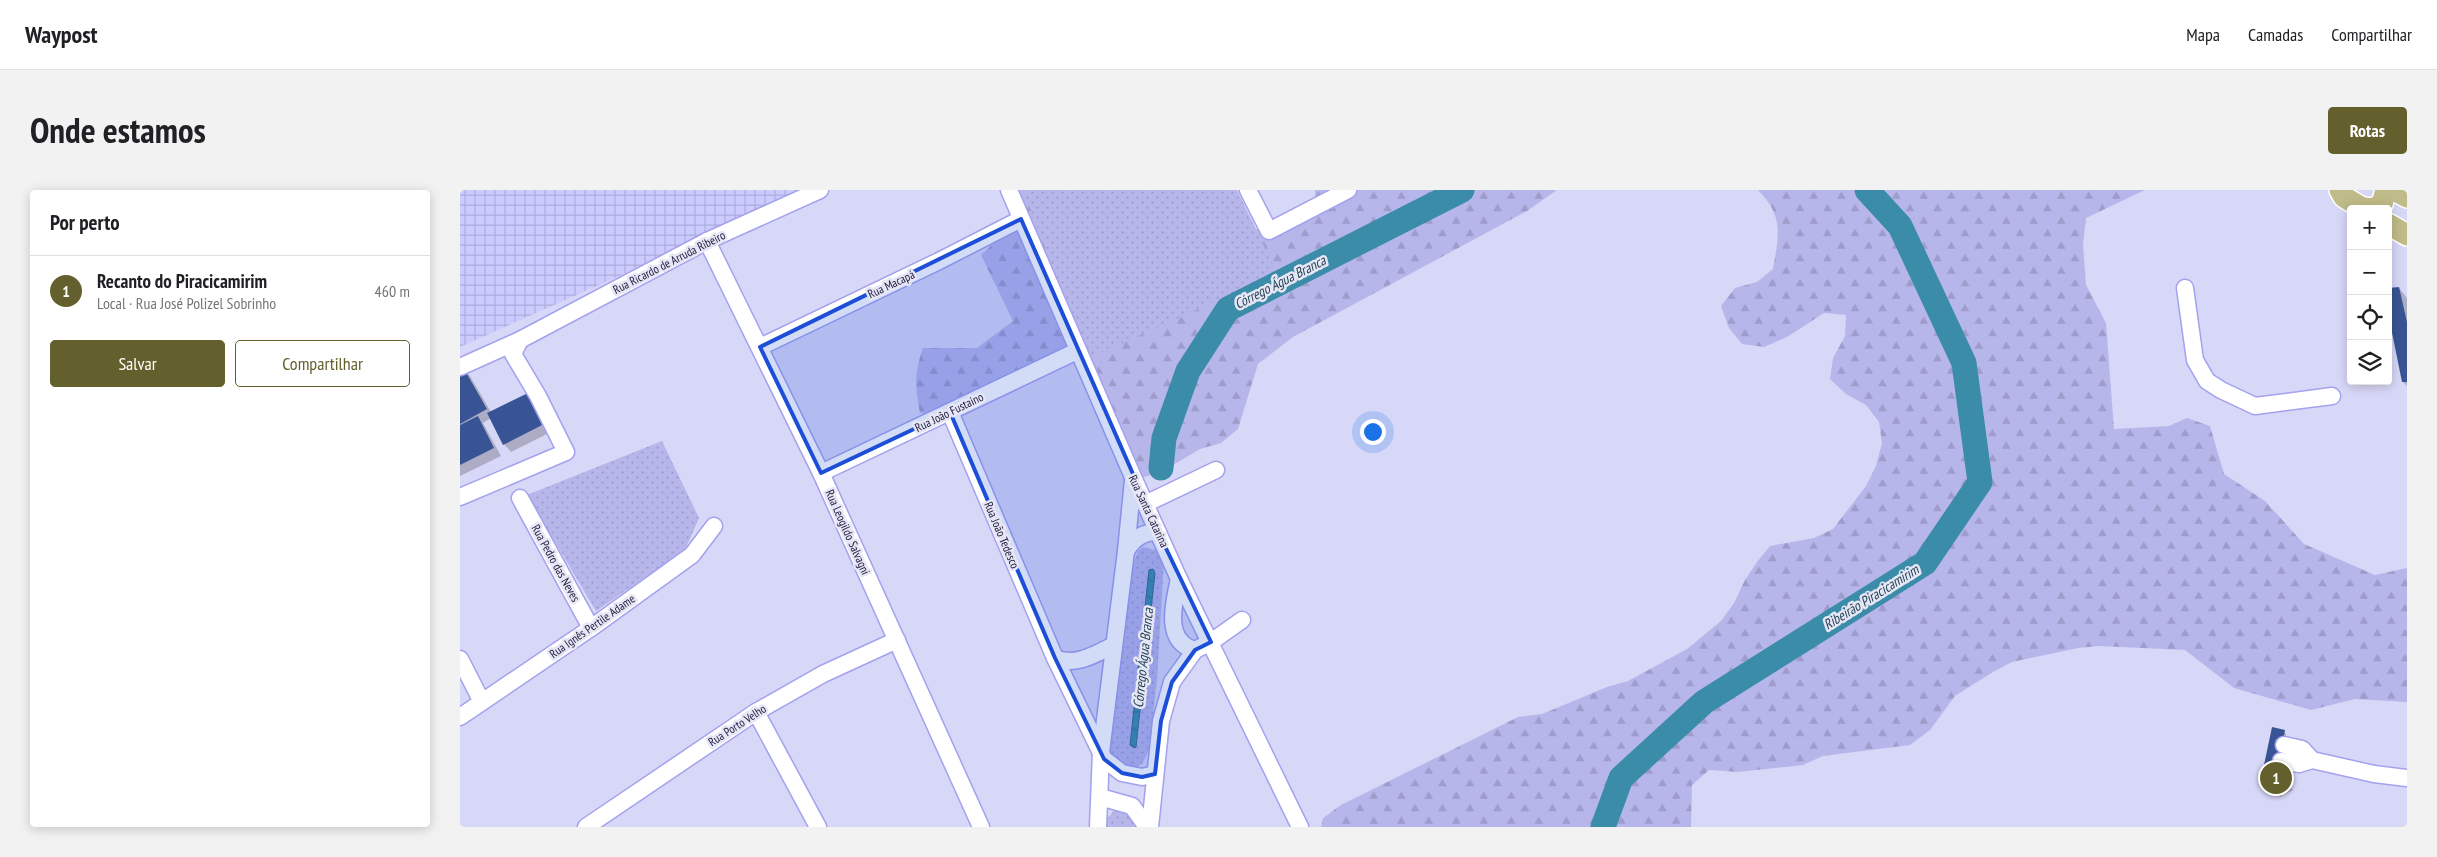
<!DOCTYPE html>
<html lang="pt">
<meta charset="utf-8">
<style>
body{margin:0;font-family:"PT Sans Narrow",sans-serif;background:#f2f2f2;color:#202124}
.controls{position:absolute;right:15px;top:15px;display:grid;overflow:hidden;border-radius:5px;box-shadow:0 2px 12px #0003}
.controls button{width:45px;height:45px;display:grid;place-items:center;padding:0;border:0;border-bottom:1px solid #e0e0e0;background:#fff;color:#202124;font:25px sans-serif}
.you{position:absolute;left:912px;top:241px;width:18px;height:18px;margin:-12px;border:4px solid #fff;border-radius:50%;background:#1a73e8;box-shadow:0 0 0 8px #1a73e833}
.badge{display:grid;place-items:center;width:32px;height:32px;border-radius:50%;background:#64602d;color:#fff;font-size:16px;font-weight:700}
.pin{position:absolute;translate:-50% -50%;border:2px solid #fff;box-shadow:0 1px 5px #0006}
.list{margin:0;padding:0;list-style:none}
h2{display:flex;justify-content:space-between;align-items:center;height:65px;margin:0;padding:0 20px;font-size:21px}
h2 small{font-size:16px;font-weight:400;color:#757577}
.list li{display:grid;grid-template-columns:32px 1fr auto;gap:15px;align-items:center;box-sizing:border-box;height:70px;padding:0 20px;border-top:1px solid #e0e0e0}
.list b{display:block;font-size:19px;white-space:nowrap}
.list p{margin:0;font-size:16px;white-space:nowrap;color:#757577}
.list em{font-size:16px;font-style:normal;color:#757577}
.actions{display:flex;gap:10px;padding:15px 20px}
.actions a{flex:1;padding:11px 0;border:1px solid #64602d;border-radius:5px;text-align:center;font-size:18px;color:#64602d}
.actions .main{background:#64602d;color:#fff}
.icon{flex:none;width:28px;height:28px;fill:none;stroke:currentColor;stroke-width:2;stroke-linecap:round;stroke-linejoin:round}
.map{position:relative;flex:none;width:1947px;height:637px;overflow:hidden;border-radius:5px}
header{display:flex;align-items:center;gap:30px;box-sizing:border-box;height:70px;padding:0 25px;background:#fff;border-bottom:1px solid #e0e0e0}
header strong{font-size:24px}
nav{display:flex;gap:28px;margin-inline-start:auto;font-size:18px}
.intro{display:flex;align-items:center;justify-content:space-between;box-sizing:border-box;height:120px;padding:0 30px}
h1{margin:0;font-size:35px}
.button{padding:12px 22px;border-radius:5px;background:#64602d;color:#fff;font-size:18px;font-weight:700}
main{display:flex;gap:30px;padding:0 30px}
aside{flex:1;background:#fff;border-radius:5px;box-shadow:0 2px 12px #0003}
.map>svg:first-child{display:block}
.industrial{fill:url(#industrial-grid)}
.forest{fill:url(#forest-firs)}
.park{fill:url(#park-dots)}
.water{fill:url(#water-ripples);stroke:#326a88}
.shadow{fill:#0003}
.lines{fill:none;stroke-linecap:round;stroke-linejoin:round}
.river{stroke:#3b8ca9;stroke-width:25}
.building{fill:#395494}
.minor-casing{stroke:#a4a1ee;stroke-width:19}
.major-casing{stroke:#fff;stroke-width:24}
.minor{stroke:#fff;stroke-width:16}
.major{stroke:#c0bc89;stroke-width:21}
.marked{fill:#1d4ed8;fill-opacity:0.2;stroke:#1d4ed8;stroke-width:4;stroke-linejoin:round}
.labels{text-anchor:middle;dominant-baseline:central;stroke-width:5;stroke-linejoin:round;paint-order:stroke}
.street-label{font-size:12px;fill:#1e1c3a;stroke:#e6e6f6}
.water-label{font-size:14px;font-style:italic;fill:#1e4250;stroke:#e6e6f6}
</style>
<header>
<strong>Waypost</strong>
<nav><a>Mapa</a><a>Camadas</a><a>Compartilhar</a></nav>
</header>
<div class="intro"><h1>Onde estamos</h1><a class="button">Rotas</a></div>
<main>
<aside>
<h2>Por perto<small></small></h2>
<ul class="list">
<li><span class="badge">1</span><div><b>Recanto do Piracicamirim</b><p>Local · Rua José Polizel Sobrinho</p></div><em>460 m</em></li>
</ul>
<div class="actions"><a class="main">Salvar</a><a>Compartilhar</a></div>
</aside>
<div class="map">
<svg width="1947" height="637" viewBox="0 0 1947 637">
<defs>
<pattern id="industrial-grid" width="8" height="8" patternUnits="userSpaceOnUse" patternTransform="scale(1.25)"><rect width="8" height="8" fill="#cbcbff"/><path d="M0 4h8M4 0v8" fill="none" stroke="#aeaedb"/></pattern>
<pattern id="forest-firs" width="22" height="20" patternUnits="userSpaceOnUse" patternTransform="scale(1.25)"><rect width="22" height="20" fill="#b7b6eb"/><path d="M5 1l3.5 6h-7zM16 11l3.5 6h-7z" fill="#9d9cca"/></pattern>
<pattern id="park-dots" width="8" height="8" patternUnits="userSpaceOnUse" patternTransform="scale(1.25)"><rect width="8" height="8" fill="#b7b6eb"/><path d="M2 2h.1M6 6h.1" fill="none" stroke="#9d9cca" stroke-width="1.8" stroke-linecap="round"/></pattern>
<pattern id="water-ripples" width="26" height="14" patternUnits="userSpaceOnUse" patternTransform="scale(1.25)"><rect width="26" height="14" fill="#3b8ca9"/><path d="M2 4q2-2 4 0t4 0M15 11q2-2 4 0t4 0" fill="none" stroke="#31728b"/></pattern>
</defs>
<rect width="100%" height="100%" fill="#d7d7f7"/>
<path class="industrial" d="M0 0H352L0 157Z"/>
<g class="forest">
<path d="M543 0H772L780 36 802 40 855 9V0H1097L1067 21 833 147 798 174 778 239 761 253 740 259 701 282 681 288 618 173 602 159 481 226 460 223C455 197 454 183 463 158H517L553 131 521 65 553 35 550 14Z"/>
<path d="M1298 0H1685L1626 28 1623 54 1626 95 1646 133 1654 239 1709 236 1727 228 1750 236 1764 284 1805 311 1844 354 1915 385 1947 378V512L1895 509 1851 520 1774 498 1725 460 1640 456 1618 458 1552 472 1533 482 1495 506 1470 540 1450 555 1363 566 1343 575 1278 582 1249 580 1232 595 1231 637H861L863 628 881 615 1058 527 1082 524 1147 497 1168 491 1227 459 1261 431 1274 413 1285 390 1297 372 1310 356 1354 348 1373 339 1406 296 1416 276 1422 253 1419 232 1406 215 1386 204 1370 189 1373 168 1385 146 1386 125 1364 123 1327 147 1304 157 1282 154 1269 138 1261 116 1275 98 1297 92 1313 79C1319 44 1324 27 1298 0Z"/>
</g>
<g class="park">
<path d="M563 0H777L817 83 628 169Z"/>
<path d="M202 251 239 328 225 360 136 421 67 305Z"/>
<path d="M683 357 699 361 704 370 697 489 689 560 682 574 674 579 647 568 669 400 674 371 678 361Z"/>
<path d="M660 614 678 625 677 637H644V632Z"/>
</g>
<path class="water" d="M693 379 695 383 676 557 674 558 670 555 689 380Z"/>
<g class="shadow">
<path d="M1939 98 1947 108V196L1943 192Z"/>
<path d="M3 179 10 186 31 222 70 203 93 241 51 262 44 254 31 228 23 233 41 266 0 286V180Z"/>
<path d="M1824 542 1826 544 1819 581 1833 600 1820 607 1816 602 1810 577 1805 574Z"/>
</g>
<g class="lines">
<g class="river">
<path d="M701 278 704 248 728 181 768 119 1002 0"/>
<path d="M1143 637 1161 588 1244 512 1465 373 1520 292 1504 173 1440 36 1407 0"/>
</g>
</g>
<g class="building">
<path d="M1939 97 1947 132V192H1942L1928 123V98Z"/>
<path d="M3 177 27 219 0 234V179Z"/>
<path d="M70 202 86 233 43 255 27 223Z"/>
<path d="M18 226 34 258 0 275V235Z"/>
<path d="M1812 537 1825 540 1818 577 1829 595 1815 603 1804 582 1809 576 1804 575Z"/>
</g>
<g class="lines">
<g class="minor-casing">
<g id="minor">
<path d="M549 0 673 287 719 389 840 637"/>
<path d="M788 0 809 41 888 0"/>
<path d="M247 51 361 283 521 637"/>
<path d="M1725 98 1735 170 1747 191 1761 200 1795 216 1872 206"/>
<path d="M60 150 247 51 360 0"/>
<path d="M300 157 479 71 561 29"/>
<path d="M0 177 60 150 53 164 78 206 106 262 0 307"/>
<path d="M490 222 595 468 644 569 662 583 682 587 695 584"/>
<path d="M361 283 617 161"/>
<path d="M60 308 131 438"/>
<path d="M685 314 756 280"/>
<path d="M666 361C674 348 683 342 698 342"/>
<path d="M719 389C714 412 703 452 735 460"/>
<path d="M595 468C616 477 635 464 654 455"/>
<path d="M0 469 22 512"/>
<path d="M296 522 358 637"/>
<path d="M0 527 131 438 232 365 254 336"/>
<path d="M1852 570 1914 584 1947 588"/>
<path d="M1821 571 1839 574 1852 570 1842 559 1824 555"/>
<path d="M640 607 672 616 687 637"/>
<path d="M126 637 296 522 363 484 437 450"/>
<path d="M638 637 641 562 666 361 673 290"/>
<path d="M690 637 701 531 712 492 735 460 751 452 782 430"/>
</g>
</g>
<g class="major-casing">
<g id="major">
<path d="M1880 0 1884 7 1904 19"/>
<path d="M1934 0 1947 7"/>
<path d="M1903 18 1913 19 1922 14 1926 0"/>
<path d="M1928 34 1947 45"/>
</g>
</g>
<use href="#minor" class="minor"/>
<use href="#major" class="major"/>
</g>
<path class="marked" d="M561 29 702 350 751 452 735 460 712 492 701 531 695 584 682 587 662 583 644 569 595 468 490 222 361 283 300 157Z"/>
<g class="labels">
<g class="street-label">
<text transform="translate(209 72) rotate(-27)">Rua Ricardo de Arruda Ribeiro</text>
<text transform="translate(431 94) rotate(-25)">Rua Macapá</text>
<text transform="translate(489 222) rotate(-26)">Rua João Fustaino</text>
<text transform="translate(689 321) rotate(65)">Rua Santa Catarina</text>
<text transform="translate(388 342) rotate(66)">Rua Leogildo Salvagni</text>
<text transform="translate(542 345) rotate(67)">Rua João Tedesco</text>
<text transform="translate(96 373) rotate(61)">Rua Pedro das Neves</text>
<text transform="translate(132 436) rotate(-35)">Rua Ignês Pertile Adame</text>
<text transform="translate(277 535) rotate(-33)">Rua Porto Velho</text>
</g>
<g class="water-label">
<text transform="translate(820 92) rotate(-27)">Córrego Água Branca</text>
<text transform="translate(1411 407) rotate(-32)">Ribeirão Piracicamirim</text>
<text transform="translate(683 468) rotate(-84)">Córrego Água Branca</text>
</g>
</g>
</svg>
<div class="controls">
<button>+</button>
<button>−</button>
<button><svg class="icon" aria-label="locate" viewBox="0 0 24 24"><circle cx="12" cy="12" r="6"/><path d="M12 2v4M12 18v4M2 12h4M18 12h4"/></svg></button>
<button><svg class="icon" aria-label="layers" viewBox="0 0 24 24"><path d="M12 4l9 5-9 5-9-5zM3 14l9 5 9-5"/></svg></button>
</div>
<div class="you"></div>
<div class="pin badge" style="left:1816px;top:588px">1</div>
</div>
</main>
